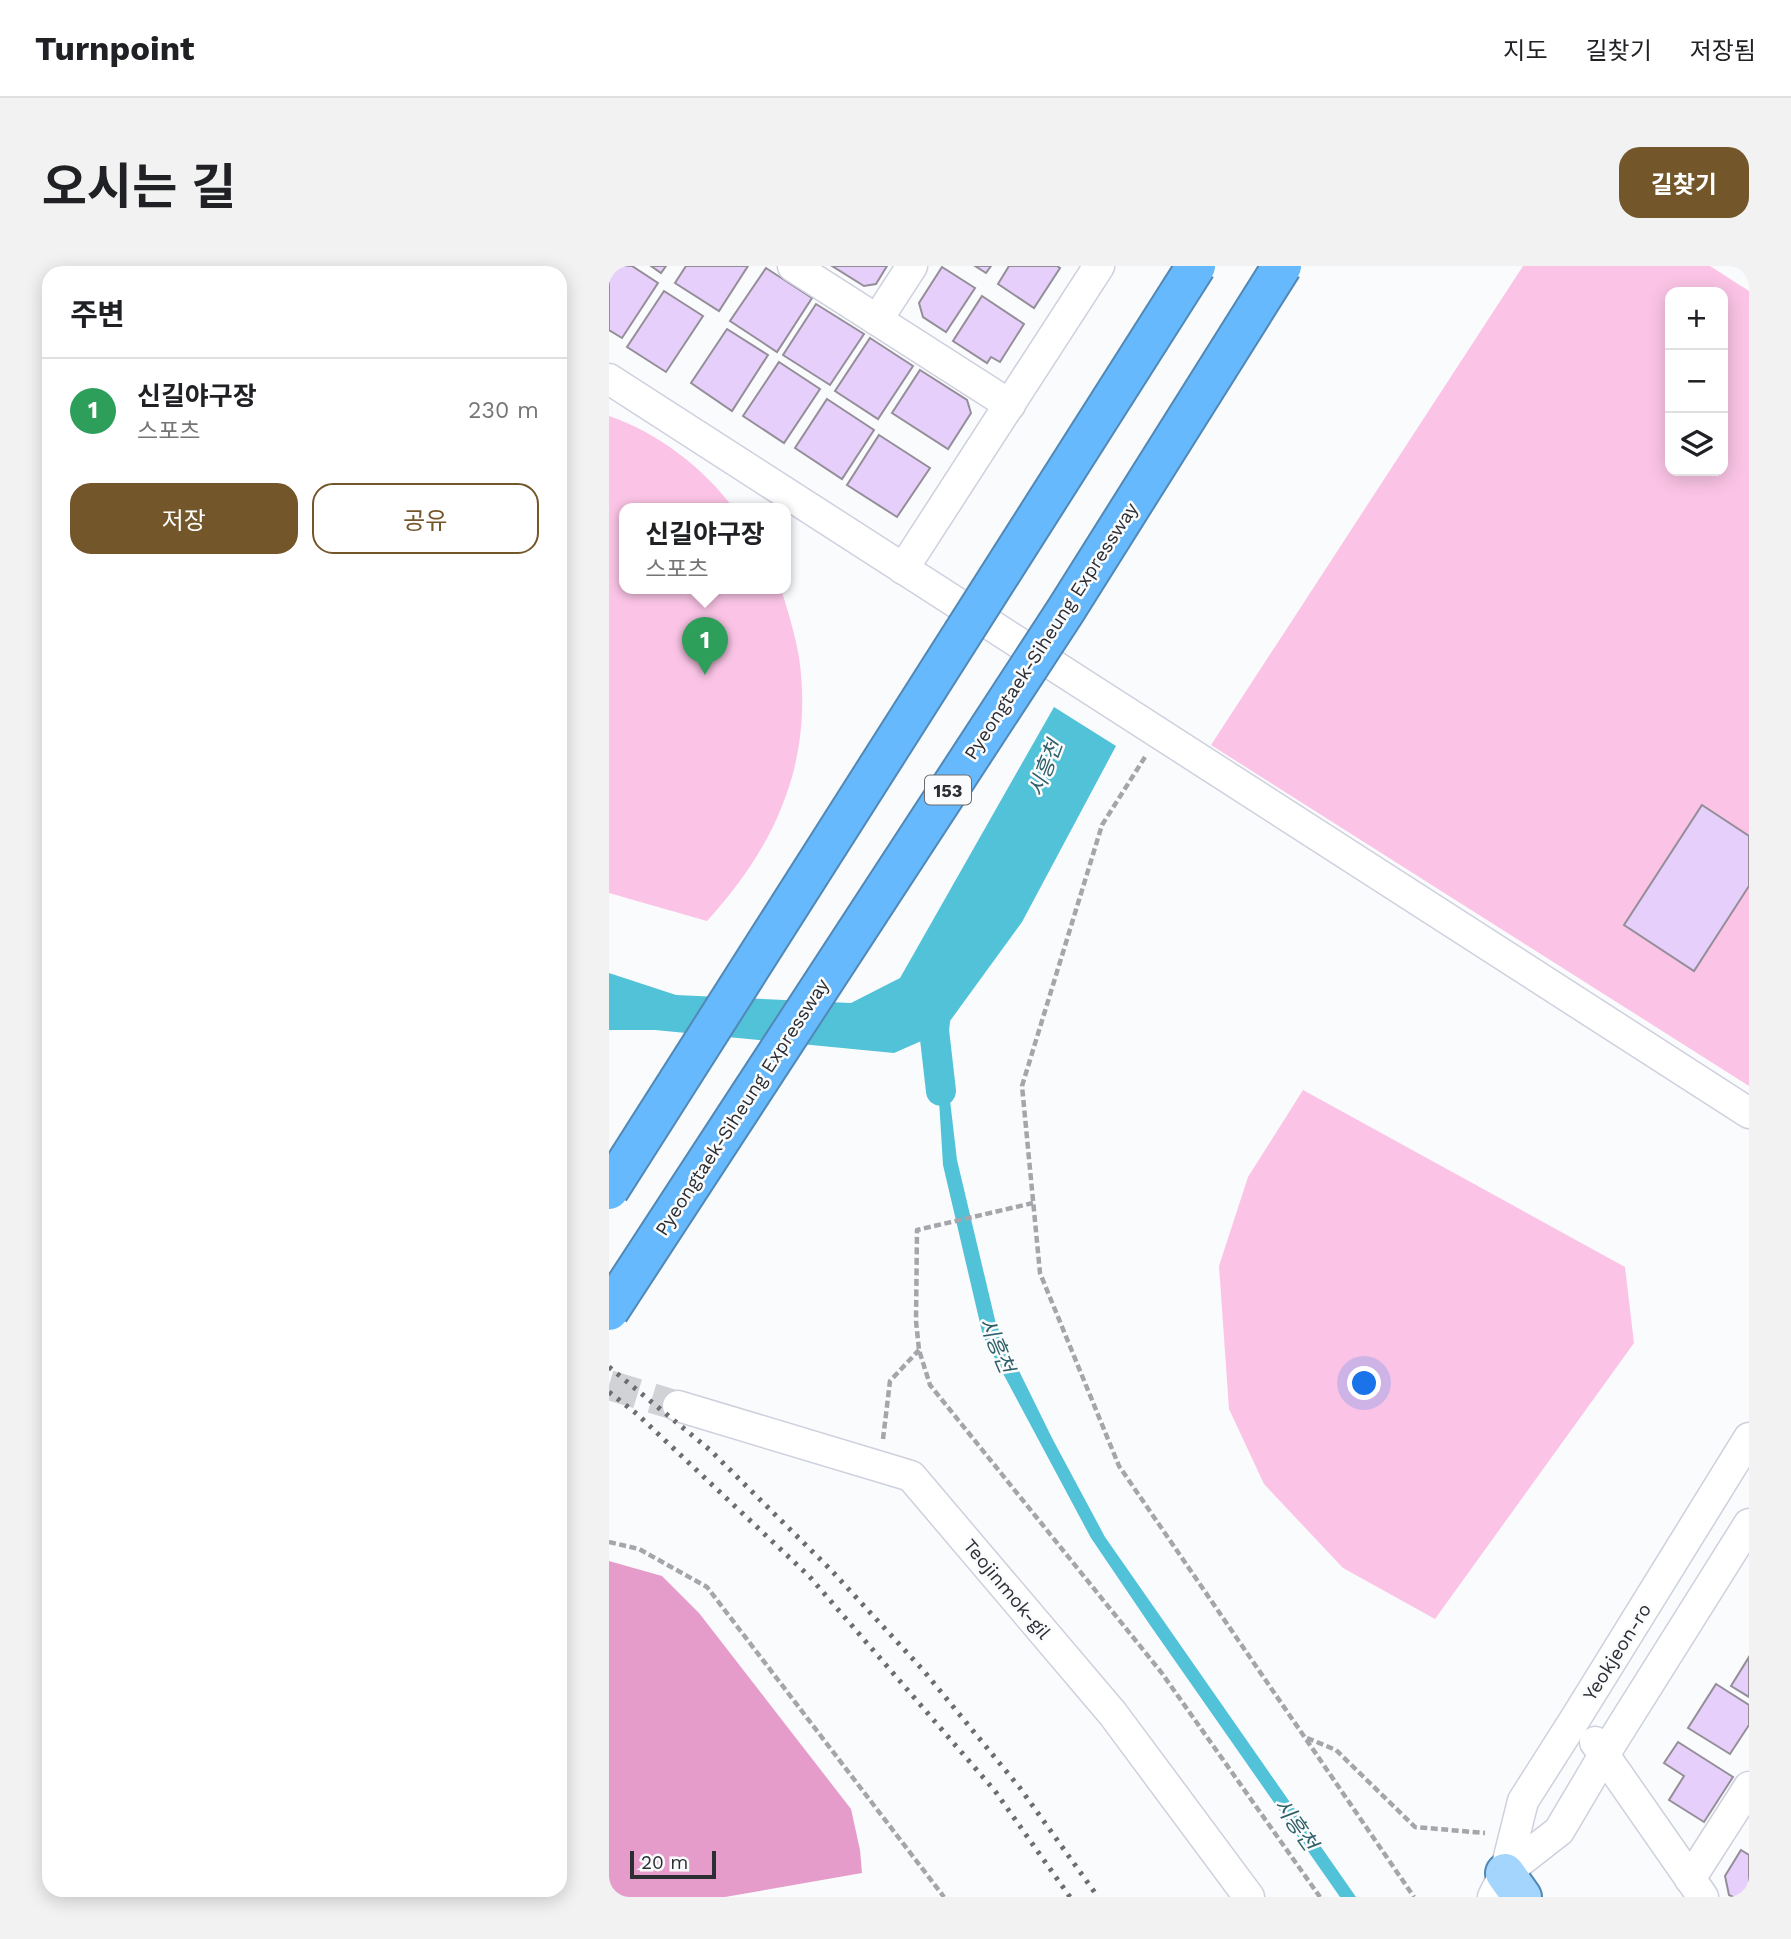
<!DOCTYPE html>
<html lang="ko">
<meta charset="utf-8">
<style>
body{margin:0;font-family:"Work Sans","Noto Sans KR",sans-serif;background:#f2f2f2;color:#202124}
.controls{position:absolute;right:21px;top:21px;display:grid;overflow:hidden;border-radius:14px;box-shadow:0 4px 18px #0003}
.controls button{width:63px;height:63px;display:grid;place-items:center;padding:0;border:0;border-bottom:2px solid #e0e0e0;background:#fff;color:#202124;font:35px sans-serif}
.scale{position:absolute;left:21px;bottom:18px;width:86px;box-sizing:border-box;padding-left:7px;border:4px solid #2d2e33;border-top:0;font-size:19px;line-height:24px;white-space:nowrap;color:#2d2e33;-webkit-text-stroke:5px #fafbfd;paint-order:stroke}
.you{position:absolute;left:756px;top:1118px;width:24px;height:24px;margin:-18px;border:5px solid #fff;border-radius:50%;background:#1a73e8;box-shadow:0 0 0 10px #1a73e833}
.badge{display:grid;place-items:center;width:46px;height:46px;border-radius:50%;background:#735629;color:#fff;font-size:23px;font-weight:700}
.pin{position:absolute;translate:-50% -58px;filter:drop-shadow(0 2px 4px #0008)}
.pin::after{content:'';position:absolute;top:37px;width:24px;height:21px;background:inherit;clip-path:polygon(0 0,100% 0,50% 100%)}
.popup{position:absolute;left:10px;top:237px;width:172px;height:91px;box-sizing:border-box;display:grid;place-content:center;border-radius:14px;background:#fff;filter:drop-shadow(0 2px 5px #0005);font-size:23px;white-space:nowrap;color:#757577}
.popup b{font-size:26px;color:#202124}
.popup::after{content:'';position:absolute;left:50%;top:100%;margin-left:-14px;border:14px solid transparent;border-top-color:#fff}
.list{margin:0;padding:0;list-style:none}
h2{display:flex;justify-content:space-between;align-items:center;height:91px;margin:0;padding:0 28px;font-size:30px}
h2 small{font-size:23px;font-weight:400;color:#757577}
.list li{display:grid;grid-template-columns:46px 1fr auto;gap:21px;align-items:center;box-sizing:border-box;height:105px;padding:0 28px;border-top:2px solid #e0e0e0}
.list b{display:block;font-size:26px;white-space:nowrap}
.list p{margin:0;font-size:23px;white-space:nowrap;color:#757577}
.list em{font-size:23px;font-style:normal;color:#757577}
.actions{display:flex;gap:14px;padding:21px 28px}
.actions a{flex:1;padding:16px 0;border:2px solid #735629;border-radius:21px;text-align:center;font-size:24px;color:#735629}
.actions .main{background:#735629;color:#fff}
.icon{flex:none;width:38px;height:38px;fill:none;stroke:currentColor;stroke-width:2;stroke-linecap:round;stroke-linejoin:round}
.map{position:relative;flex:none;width:1140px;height:1631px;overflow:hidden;border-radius:21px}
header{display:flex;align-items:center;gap:42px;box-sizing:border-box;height:98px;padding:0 35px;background:#fff;border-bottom:2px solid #e0e0e0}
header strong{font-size:33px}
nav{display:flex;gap:38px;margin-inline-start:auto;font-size:24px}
.intro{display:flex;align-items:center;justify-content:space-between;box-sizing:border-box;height:168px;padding:0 42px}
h1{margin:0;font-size:49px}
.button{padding:18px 32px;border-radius:21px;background:#735629;color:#fff;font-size:24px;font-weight:700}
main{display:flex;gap:42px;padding:0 42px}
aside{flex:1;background:#fff;border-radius:21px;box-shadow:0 4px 18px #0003}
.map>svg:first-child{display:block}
.green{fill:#fbc4e6;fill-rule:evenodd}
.forest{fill:#e59ccb}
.water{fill:#51c2d8}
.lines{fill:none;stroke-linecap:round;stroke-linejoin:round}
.canal{stroke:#51c2d8;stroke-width:30}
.building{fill:#e6cffa;stroke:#948e99;stroke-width:2}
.minor-tunnel{stroke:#d1d2d5;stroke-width:30;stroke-dasharray:30 15;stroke-linecap:butt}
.minor-casing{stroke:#ced0dd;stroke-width:33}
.major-casing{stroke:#5188b6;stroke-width:42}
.path{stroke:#a5a6a9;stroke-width:4.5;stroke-dasharray:7 3.5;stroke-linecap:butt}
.minor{stroke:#fff;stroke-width:30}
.major{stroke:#a3d5fd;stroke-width:38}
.rail{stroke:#6c6d71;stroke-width:5;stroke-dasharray:3.5 7;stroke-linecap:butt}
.highway-bridge-casing{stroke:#5188b6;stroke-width:42;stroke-linecap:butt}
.highway-bridge{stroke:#65b9fc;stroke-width:38}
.labels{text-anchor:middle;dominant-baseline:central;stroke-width:5;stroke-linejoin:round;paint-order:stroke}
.shield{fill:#fafbfd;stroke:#6a6c70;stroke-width:2}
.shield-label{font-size:18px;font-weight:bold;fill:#2d2e33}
.street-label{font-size:19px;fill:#2d2e33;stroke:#fafbfd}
.water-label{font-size:21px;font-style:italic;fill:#2e5e67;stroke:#fafbfd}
</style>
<header>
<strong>Turnpoint</strong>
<nav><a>지도</a><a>길찾기</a><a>저장됨</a></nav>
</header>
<div class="intro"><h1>오시는 길</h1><a class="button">길찾기</a></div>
<main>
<aside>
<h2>주변<small></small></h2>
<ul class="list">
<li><span class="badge" style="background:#2e9e5b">1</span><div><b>신길야구장</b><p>스포츠</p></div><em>230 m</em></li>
</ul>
<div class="actions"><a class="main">저장</a><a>공유</a></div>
</aside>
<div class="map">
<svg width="1140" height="1631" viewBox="0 0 1140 1631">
<rect width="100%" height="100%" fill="#fafbfd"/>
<g class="green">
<path d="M914 0H1101L1140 25V820L602 479ZM1061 26H1114V205H1061Z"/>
<path d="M0 150C48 166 95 202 125 243H15V323H172C179 345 186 368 190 391 205 495 167 580 98 655L0 627Z"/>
<path d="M694 824 1016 1001 1025 1077 826 1353 734 1302 655 1218 620 1143 610 1000 639 911Z"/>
</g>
<path class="forest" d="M0 1295 53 1310 90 1347 242 1543 251 1584 253 1607 116 1631H0Z"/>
<path class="water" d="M445 441 507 480 413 656 333 766 348 894 387 1058 443 1172 496 1271 747 1631H731L541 1359 482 1272 374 1070 334 899 326 769 285 787 46 764H0V707L67 729 242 737 291 712Z"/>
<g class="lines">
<path class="canal" d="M329 729 325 764 332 825"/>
</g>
<g class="building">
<path d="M0 0H23L49 17 13 72 0 64Z"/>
<path d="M42 0H57L52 7Z"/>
<path d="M77 0H139L110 45 66 17Z"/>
<path d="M223 0H278L267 18 255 20Z"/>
<path d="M366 0H382L377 7Z"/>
<path d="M400 0H448L451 2 425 42 389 18Z"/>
<path d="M333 1 366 22 337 66 314 51 310 37Z"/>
<path d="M157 2 203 32 168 86 121 55Z"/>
<path d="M55 25 94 50 57 106 18 81Z"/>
<path d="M373 30 415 58 391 96 382 91 378 97 344 75Z"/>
<path d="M207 38 255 68 221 119 174 89Z"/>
<path d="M118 63 159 89 123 145 82 117Z"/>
<path d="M261 72 304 100 269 153 226 125Z"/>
<path d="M170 96 211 123 175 177 134 150Z"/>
<path d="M311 104 358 134 362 147 339 183 283 147Z"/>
<path d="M218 133 265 164 233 213 186 182Z"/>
<path d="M270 169 321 202 288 251 238 219Z"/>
<path d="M1093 539 1140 570V620L1085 705 1015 659Z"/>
<path d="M1140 1391V1431L1122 1420Z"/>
<path d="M1107 1418 1140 1439V1459L1121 1488 1079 1462Z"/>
<path d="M1069 1476 1124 1511 1095 1556 1060 1534 1075 1510 1055 1497Z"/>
<path d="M1132 1584 1140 1589V1631H1124L1120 1629 1116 1610Z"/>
</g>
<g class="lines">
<path class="minor-tunnel" d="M0 1119 69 1140"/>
<g class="minor-casing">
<g id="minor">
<path d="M184 0 401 139"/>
<path d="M268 54 303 0"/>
<path d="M0 113 1140 847"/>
<path d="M294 303 490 0"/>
<path d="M69 1140 302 1210 504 1448 640 1631"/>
<path d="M986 1476 1094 1631"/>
<path d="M896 1607 950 1565 995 1489 1140 1258"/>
<path d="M1081 1613 1140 1521"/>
<path d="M884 1631 896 1607 914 1535 968 1450 1140 1172"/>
</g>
</g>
<g class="major-casing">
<path id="major" d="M896 1607 913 1631"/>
</g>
<g class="path">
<path d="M536 491 493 559 413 820 431 1007 510 1200 805 1631"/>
<path d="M424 937 308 964 307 1055 310 1084 321 1119 552 1406 711 1631"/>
<path d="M274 1173 281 1115 310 1084"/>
<path d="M0 1276 30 1283 98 1321 335 1631"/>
<path d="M698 1472 727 1484 806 1561 876 1567"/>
</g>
<use href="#minor" class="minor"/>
<use href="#major" class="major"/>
<g class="rail">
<path d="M0 1101 101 1184 222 1304 314 1404 411 1522 489 1631"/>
<path d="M0 1126 28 1148 200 1310 386 1525 461 1631"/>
</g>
<g class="highway-bridge-casing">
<g id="highway-bridge">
<path d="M0 924 587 0"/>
<path d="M0 1045 457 344 673 0"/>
</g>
</g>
<use href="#highway-bridge" class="highway-bridge"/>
</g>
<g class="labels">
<rect class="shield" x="316" y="509.5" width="46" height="29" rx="5"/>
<g class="shield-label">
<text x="339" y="524">153</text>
</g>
<g class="street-label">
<text transform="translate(442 365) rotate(-57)">Pyeongtaek-Siheung Expressway</text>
<text transform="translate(133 841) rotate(-57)">Pyeongtaek-Siheung Expressway</text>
<text transform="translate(398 1323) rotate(50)">Teojinmok-gil</text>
<text transform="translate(1008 1386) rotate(-58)">Yeokjeon-ro</text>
</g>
<g class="water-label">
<text transform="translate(436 502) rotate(-69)">시흥천</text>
<text transform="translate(388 1079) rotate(67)">시흥천</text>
<text transform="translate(687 1558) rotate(55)">시흥천</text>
</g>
</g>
</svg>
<div class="controls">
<button>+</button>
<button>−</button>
<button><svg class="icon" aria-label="layers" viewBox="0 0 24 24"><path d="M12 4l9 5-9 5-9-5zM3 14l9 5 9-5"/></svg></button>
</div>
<div class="scale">20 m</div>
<div class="you"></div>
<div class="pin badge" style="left:96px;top:409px;background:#2e9e5b">1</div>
<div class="popup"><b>신길야구장</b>스포츠</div>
</div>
</main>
